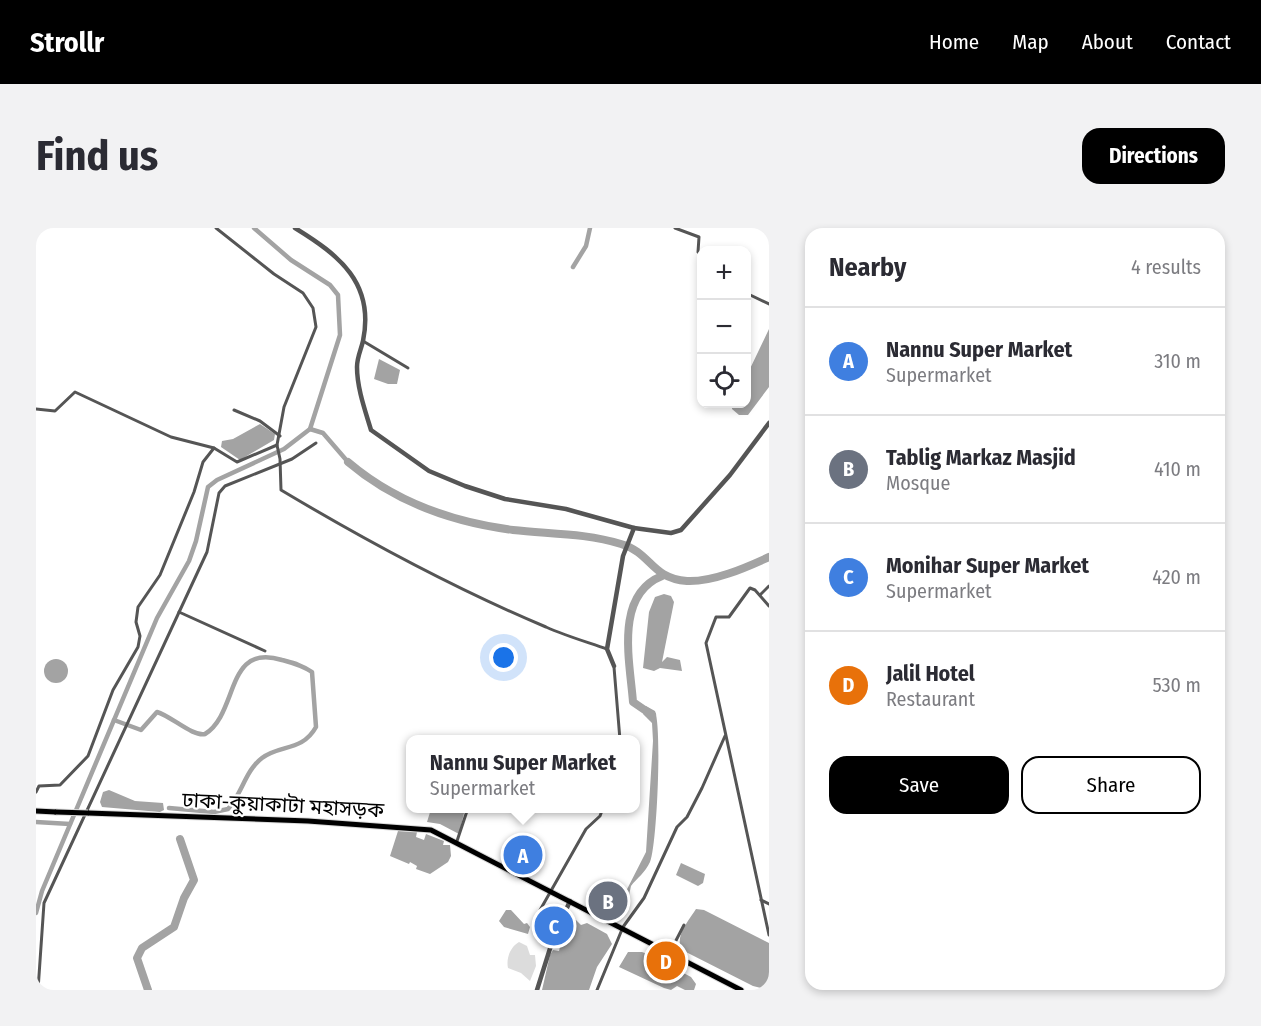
<!DOCTYPE html>
<meta charset="utf-8">
<style>
body{margin:0;font-family:"Fira Sans Condensed","Noto Sans Bengali",sans-serif;background:#f2f2f3;color:#2b2b33}
.controls{position:absolute;right:18px;top:18px;display:grid;overflow:hidden;border-radius:12px;box-shadow:0 3px 9px #0003}
.controls button{width:54px;height:54px;display:grid;place-items:center;padding:0;border:0;border-bottom:2px solid #e1e1e2;background:#fff;color:#2b2b33;font:30px sans-serif}
.you{position:absolute;left:468px;top:430px;width:21px;height:21px;margin:-15px;border:4px solid #fff;border-radius:50%;background:#1a73e8;box-shadow:0 0 0 9px #1a73e833}
.badge{display:grid;place-items:center;width:39px;height:39px;border-radius:50%;background:#000;color:#fff;font-size:20px;font-weight:700}
.pin{position:absolute;translate:-50% -50%;border:3px solid #fff;box-shadow:0 2px 6px #0006}
.popup{position:absolute;left:370px;top:507px;width:234px;height:78px;box-sizing:border-box;display:grid;place-content:center;border-radius:12px;background:#fff;filter:drop-shadow(0 2px 4px #0005);font-size:20px;white-space:nowrap;color:#7c7c81}
.popup b{font-size:22px;color:#2b2b33}
.popup::after{content:'';position:absolute;left:50%;top:100%;margin-left:-12px;border:12px solid transparent;border-top-color:#fff}
.list{margin:0;padding:0;list-style:none}
h2{display:flex;justify-content:space-between;align-items:center;height:78px;margin:0;padding:0 24px;font-size:26px}
h2 small{font-size:20px;font-weight:400;color:#7c7c81}
.list li{display:grid;grid-template-columns:39px 1fr auto;gap:18px;align-items:center;box-sizing:border-box;height:108px;padding:0 24px;border-top:2px solid #e1e1e2}
.list b{display:block;font-size:22px;white-space:nowrap}
.list p{margin:0;font-size:20px;white-space:nowrap;color:#7c7c81}
.list em{font-size:20px;font-style:normal;color:#7c7c81}
.actions{display:flex;gap:12px;padding:18px 24px}
.actions a{flex:1;padding:14px 0;border:2px solid #000;border-radius:18px;text-align:center;font-size:21px;color:#000}
.actions .main{background:#000;color:#fff}
.icon{flex:none;width:33px;height:33px;fill:none;stroke:currentColor;stroke-width:2;stroke-linecap:round;stroke-linejoin:round}
.map{position:relative;flex:none;width:733px;height:762px;overflow:hidden;border-radius:18px}
header{display:flex;align-items:center;gap:36px;box-sizing:border-box;height:84px;padding:0 30px;background:#000;color:#fff}
header strong{font-size:28px}
nav{display:flex;gap:33px;margin-inline-start:auto;font-size:21px}
.intro{display:flex;align-items:center;justify-content:space-between;box-sizing:border-box;height:144px;padding:0 36px}
h1{margin:0;font-size:42px}
.button{padding:15px 27px;border-radius:18px;background:#000;color:#fff;font-size:21px;font-weight:700}
main{display:flex;gap:36px;padding:0 36px}
aside{flex:1;background:#fff;border-radius:18px;box-shadow:0 3px 9px #0003}
.map>svg:first-child{display:block}
.green{fill:#dcdcdc}
.water{fill:#a3a3a3}
.lines{fill:none;stroke-linecap:round;stroke-linejoin:round}
.canal{stroke:#a3a3a3;stroke-width:4.5}
.river{stroke:#a3a3a3;stroke-width:8}
.primary-casing{stroke:#dbdbdb;stroke-width:7}
.minor{stroke:#555;stroke-width:3}
.tertiary{stroke:#555;stroke-width:4.5}
.primary{stroke:#000;stroke-width:5}
.primary-bridge-casing{stroke:#dbdbdb;stroke-width:7;stroke-linecap:butt}
.primary-bridge{stroke:#000;stroke-width:5}
.labels{text-anchor:middle;dominant-baseline:central;stroke-width:4.5;stroke-linejoin:round;paint-order:stroke}
.street-label{font-size:21px;fill:#000;stroke:#fff}
</style>
<header>
<strong>Strollr</strong>
<nav><a>Home</a><a>Map</a><a>About</a><a>Contact</a></nav>
</header>
<div class="intro"><h1>Find us</h1><a class="button">Directions</a></div>
<main>
<div class="map">
<svg width="733" height="762" viewBox="0 0 733 762">
<rect width="100%" height="100%" fill="#fff"/>
<path class="green" d="M483 714 491 718 494 727H499L500 738 494 753 485 745 472 740C470 731 474 719 483 714Z"/>
<g class="water">
<path d="M733 101V159L712 187H703L696 181V176H710L711 147Z"/>
<path d="M343 131 364 142 361 156H352L338 151Z"/>
<path d="M224 196 239 206 238 212 204 232 185 219 186 213 197 211Z"/>
<path d="M628 366 635 368 638 374 626 434 631 429 644 432 646 443 624 440 618 443 607 440 613 384 619 369Z"/>
<circle cx="20" cy="443" r="12"/>
<path d="M610 478 619 483C626 499 621 618 614 634 609 645 601 650 595 658L590 681 584 686 585 673 610 624 617 513 616 495 607 486Z"/>
<path d="M73 562 99 573 127 575 128 582 124 584 66 579 64 574 67 564Z"/>
<path d="M395 581H429L423 606 404 596 391 594Z"/>
<path d="M362 603 381 604 380 609 388 612 390 606 408 613 407 617H414L415 628 412 634 394 646 380 641 381 638 374 634 373 636 354 628Z"/>
<path d="M645 635 669 646 667 655 662 658 640 647Z"/>
<path d="M660 681 668 682 733 715V762L717 758 646 722C638 709 653 692 660 681Z"/>
<path d="M470 682H475L488 696 491 695 494 699 492 706 468 699 463 693Z"/>
<path d="M540 692 545 697 551 695 571 706 576 716 561 739 553 762H506L514 727 517 722 523 723 524 719 520 714 525 713 534 695Z"/>
<path d="M592 724H606L622 730 620 737 624 739 627 734 655 749 660 756 658 762H649L641 758 635 762 628 760 583 739Z"/>
</g>
<g class="lines">
<g class="canal">
<path d="M218 0 255 32 294 57 302 67 304 107 274 201"/>
<path d="M537 39 550 18 554 0"/>
<path d="M78 492 105 502 121 484C135 488 157 509 169 506 203 485 189 414 246 432 257 435 266 437 276 444L280 499C266 524 244 516 226 530 209 543 206 566 192 581L178 584 133 580"/>
<path d="M0 594 34 596"/>
<path d="M0 685 6 663 121 390 153 333 160 313 172 259 181 252 248 221 274 201 287 205 312 234"/>
</g>
<g class="river">
<path d="M312 234C359 274 415 294 477 302 513 306 550 305 585 316 616 325 614 350 651 353 677 354 709 340 733 329"/>
<path d="M616 487 597 474C594 434 578 367 626 348"/>
<path d="M112 762 101 730 106 720 138 699 148 670 158 652 144 611"/>
</g>
<g class="primary-casing">
<g id="primary">
<path d="M0 583 20 584"/>
<path d="M52 585 272 593 395 602 705 762"/>
</g>
</g>
<g class="minor">
<path d="M180 0 238 46 267 65 277 80 280 99 248 179 241 217 244 231 245 262C327 311 422 362 510 399 530 408 551 414 571 421"/>
<path d="M639 0 663 9 662 24 666 27"/>
<path d="M710 65 733 76"/>
<path d="M327 113 372 140"/>
<path d="M0 181 19 183 39 164 135 209 178 220"/>
<path d="M198 182 224 193 244 208"/>
<path d="M724 367 733 358"/>
<path d="M733 378 719 362 714 360 693 389H680L670 415 733 707"/>
<path d="M143 384 229 423"/>
<path d="M578 439 584 512"/>
<path d="M0 564 3 558 24 557 52 528 77 462 102 419 104 408 100 394 102 379 124 347 158 264 167 234 178 220 201 234 241 217"/>
<path d="M421 613 432 580"/>
<path d="M725 672 733 676"/>
<path d="M499 691 550 601 564 588 567 580"/>
<path d="M634 724 648 697"/>
<path d="M2 762 8 675 171 324 183 265 189 258 256 231 280 215"/>
<path d="M561 762 587 699 608 670 641 599 651 589 666 560 689 508"/>
</g>
<g class="tertiary">
<path d="M259 0C303 27 339 55 327 113 325 122 321 129 321 139 321 160 329 182 335 202L393 243 429 258 469 271 530 281 598 300"/>
<path d="M578 438 571 421 587 328 598 300 635 305 645 302 694 247 733 195"/>
<path d="M501 762 517 711 534 673"/>
</g>
<use href="#primary" class="primary"/>
<g class="primary-bridge-casing">
<path id="primary-bridge" d="M20 584 52 585"/>
</g>
<use href="#primary-bridge" class="primary-bridge"/>
</g>
<g class="labels">
<g class="street-label">
<text transform="translate(247 577) rotate(3)">ঢাকা-কুয়াকাটা মহাসড়ক</text>
</g>
</g>
</svg>
<div class="controls">
<button>+</button>
<button>−</button>
<button><svg class="icon" aria-label="locate" viewBox="0 0 24 24"><circle cx="12" cy="12" r="6"/><path d="M12 2v4M12 18v4M2 12h4M18 12h4"/></svg></button>
</div>
<div class="you"></div>
<div class="pin badge" style="left:487px;top:627px;background:#3f7fe0">A</div>
<div class="popup"><b>Nannu Super Market</b>Supermarket</div>
<div class="pin badge" style="left:572px;top:673px;background:#6b7280">B</div>
<div class="pin badge" style="left:518px;top:698px;background:#3f7fe0">C</div>
<div class="pin badge" style="left:630px;top:733px;background:#e8710a">D</div>
</div>
<aside>
<h2>Nearby<small>4 results</small></h2>
<ul class="list">
<li><span class="badge" style="background:#3f7fe0">A</span><div><b>Nannu Super Market</b><p>Supermarket</p></div><em>310 m</em></li>
<li><span class="badge" style="background:#6b7280">B</span><div><b>Tablig Markaz Masjid</b><p>Mosque</p></div><em>410 m</em></li>
<li><span class="badge" style="background:#3f7fe0">C</span><div><b>Monihar Super Market</b><p>Supermarket</p></div><em>420 m</em></li>
<li><span class="badge" style="background:#e8710a">D</span><div><b>Jalil Hotel</b><p>Restaurant</p></div><em>530 m</em></li>
</ul>
<div class="actions"><a class="main">Save</a><a>Share</a></div>
</aside>
</main>
